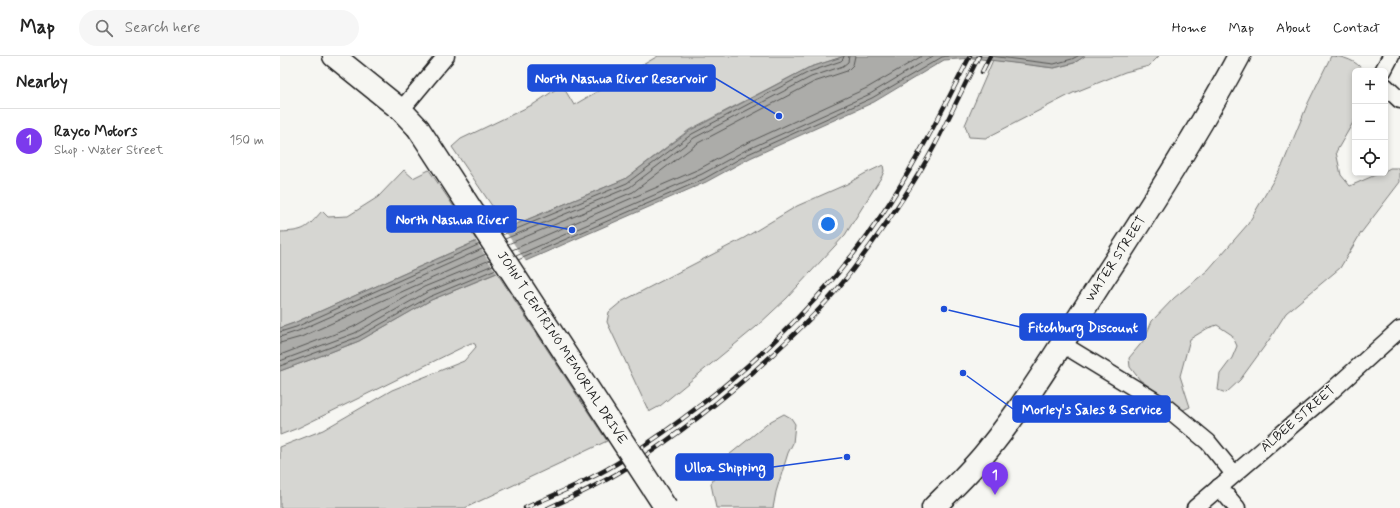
<!DOCTYPE html>
<meta charset="utf-8">
<style>
body{margin:0;font-family:Mynerve,sans-serif;background:#f6f6f6;color:#222}
.controls{position:absolute;right:12px;top:12px;display:grid;overflow:hidden;border-radius:6px;box-shadow:0 2px 6px #0003}
.controls button{width:36px;height:36px;display:grid;place-items:center;padding:0;border:0;border-bottom:1px solid #e0e0e0;background:#fff;color:#222;font:20px sans-serif}
.you{position:absolute;left:548px;top:168px;width:14px;height:14px;margin:-10px;border:3px solid #fff;border-radius:50%;background:#1a73e8;box-shadow:0 0 0 6px #1a73e833}
.badge{display:grid;place-items:center;width:26px;height:26px;border-radius:50%;background:#7c3aed;color:#fff;font-size:13px;font-weight:700}
.pin{position:absolute;translate:-50% -33px;filter:drop-shadow(0 1px 2px #0008)}
.pin::after{content:'';position:absolute;top:21px;width:14px;height:12px;background:inherit;clip-path:polygon(0 0,100% 0,50% 100%)}
.list{margin:0;padding:0;list-style:none}
h2{display:flex;justify-content:space-between;align-items:center;height:52px;margin:0;padding:0 16px;font-size:17px}
h2 small{font-size:13px;font-weight:400;color:#767676}
.list li{display:grid;grid-template-columns:26px 1fr auto;gap:12px;align-items:center;box-sizing:border-box;height:64px;padding:0 16px;border-top:1px solid #e0e0e0}
.list b{display:block;font-size:15px;white-space:nowrap}
.list p{margin:0;font-size:13px;white-space:nowrap;color:#767676}
.list em{font-size:13px;font-style:normal;color:#767676}
.icon{flex:none;width:22px;height:22px;fill:none;stroke:currentColor;stroke-width:2;stroke-linecap:round;stroke-linejoin:round}
.map{position:relative;flex:none;width:1120px;height:452px;overflow:hidden}
header{display:flex;align-items:center;gap:24px;box-sizing:border-box;height:56px;padding:0 20px;background:#fff;border-bottom:1px solid #e0e0e0}
header strong{font-size:19px}
nav{display:flex;gap:22px;margin-inline-start:auto;font-size:14px}
.search{width:280px;height:36px;background:#f6f6f6;display:flex;align-items:center;gap:10px;box-sizing:border-box;padding:0 14px;border-radius:22px;color:#767676;font-size:15px}
main{display:flex}
aside{flex:1;background:#fff}
.map>svg:first-child{display:block}
.green{fill:#d6d6d2;stroke:#797977}
.water{fill:#acaca9;stroke:#727271}
.pier{fill:#f6f6f2}
.lines{fill:none;stroke-linecap:round;stroke-linejoin:round}
.shore{stroke:#565654;stroke-width:1}
.street-casing{stroke:#1c1c1c;stroke-width:19}
.secondary-casing{stroke:#1c1c1c;stroke-width:25}
.highway-casing{stroke:#1c1c1c;stroke-width:25}
.street{stroke:#f6f6f2;stroke-width:16}
.secondary{stroke:#f6f6f2;stroke-width:22}
.highway{stroke:#f6f6f2;stroke-width:22}
.rail-casing{stroke:#1c1c1c;stroke-width:4.5}
.rail{stroke:#f6f6f2;stroke-width:3;stroke-dasharray:9;stroke-linecap:butt}
.secondary-bridge-casing{stroke:#1c1c1c;stroke-width:25;stroke-linecap:butt}
.secondary-bridge{stroke:#f6f6f2;stroke-width:22}
.labels{text-anchor:middle;dominant-baseline:central;stroke-width:3;stroke-linejoin:round;paint-order:stroke}
.street-label{font-size:13px;fill:#1c1c1c;stroke:#f6f6f2}
.leader{fill:none;stroke:#1d4ed8;stroke-width:1.5}
.callout-dot{fill:#1d4ed8;stroke:#f6f6f2;stroke-width:1.5}
.callout{fill:#1d4ed8;stroke:#1d4ed8;stroke-width:1.5}
.callout-label{font-size:14px;text-anchor:middle;font-weight:bold;fill:#fff}
</style>
<header>
<strong>Map</strong>
<div class="search"><svg class="icon" aria-label="search" viewBox="0 0 24 24"><circle cx="10" cy="10" r="6"/><path d="M15 15l6 6"/></svg>Search here</div>
<nav><a>Home</a><a>Map</a><a>About</a><a>Contact</a></nav>
</header>
<main>
<aside>
<h2>Nearby<small></small></h2>
<ul class="list">
<li><span class="badge">1</span><div><b>Rayco Motors</b><p>Shop · Water Street</p></div><em>150 m</em></li>
</ul>
</aside>
<div class="map">
<svg width="1120" height="452" viewBox="0 0 1120 452">
<rect width="100%" height="100%" fill="#f6f6f2"/>
<filter id="ink" filterUnits="userSpaceOnUse"><feTurbulence type="fractalNoise" baseFrequency=".025" numOctaves="2"/><feDisplacementMap in="SourceGraphic" scale="8" xChannelSelector="R" yChannelSelector="G"/><feConvolveMatrix kernelMatrix="1 2 1 2 8 2 1 2 1" color-interpolation-filters="sRGB"/></filter>
<g filter="url(#ink)">
<g class="green">
<path d="M378 0H565L528 12 409 74 345 123 227 172 172 91 181 83 254 48 282 29 294 49Z"/>
<path d="M805 0H879L869 10 845 16 793 37 706 82 689 81 685 69 713 4 774 12 794 7Z"/>
<path d="M1051 0C1062 0 1078 5 1083 15H1075V63L1056 96 1061 119 1070 130 1100 117H1105V115L1110 112H1120V126L1081 177 1060 212 1006 257 989 284 960 324 946 337 938 334 940 318 952 302 957 290 952 279 937 269 928 272 910 283 900 320 910 351 903 354 860 324 850 311 849 302 864 284 872 265 894 242 928 214 968 168 1003 108 1028 47Z"/>
<path d="M603 109 604 115 602 120 565 179 507 242 476 271 380 350 369 356 327 266 329 256 341 246 464 182 517 150 567 128 584 118Z"/>
<path d="M124 114 133 122 149 114 197 185 14 267 0 272V176C25 175 26 173 42 155L48 161 68 160 98 141Z"/>
<path d="M217 217 327 385 185 452H0V391L43 374 112 334 184 305 196 291 195 288 191 287 18 372 0 379V315L43 299 79 285 151 244Z"/>
<path d="M504 358 511 362 515 368 513 387 508 397 496 436 493 452H436L431 428 444 403 491 365Z"/>
</g>
<path class="water" d="M565 0H805L794 7 774 12 693 2 664 4 594 46 470 102 426 126 248 204 151 244 79 285 43 299 0 315V272L14 267 215 177 345 123 409 75 528 12Z"/>
<path class="pier" d="M223 172 247 207 218 219 195 184Z"/>
<g class="lines">
<g class="shore">
<path d="M710 0 774 8 792 3 798 0"/>
<path d="M222 179 347 127 412 78 529 16 561 5 563 3 564 0"/>
<path d="M225 183 350 131 414 82 531 21 563 10 568 6 569 0"/>
<path d="M228 188 353 136 418 87 534 26 567 15 573 9 575 0"/>
<path d="M232 194 419 113 463 89 587 32 642 0"/>
<path d="M236 200 422 118 466 94 590 38 653 0"/>
<path d="M238 204 424 123 468 98 592 42 662 1 668 0"/>
<path d="M0 276 16 271 200 188"/>
<path d="M0 281 18 275 202 193"/>
<path d="M0 287 21 281 206 198"/>
<path d="M0 299 73 271 144 231 210 204"/>
<path d="M0 305 75 277 147 236 213 209"/>
<path d="M0 310 78 281 149 241 216 213"/>
</g>
<g class="street-casing">
<g id="street">
<path d="M1103 15 1111 0"/>
<path d="M1105 30 1120 44"/>
<path d="M121 54 166 0"/>
<path d="M782 288 887 352 928 386 954 418"/>
<path d="M939 431 957 452"/>
<path d="M915 452 1046 340 1120 273"/>
</g>
</g>
<g class="secondary-casing">
<path id="secondary" d="M54 0 121 54 138 72"/>
</g>
<g class="highway-casing">
<path id="highway" d="M653 452C671 434 691 415 707 395 750 342 785 282 822 225 870 152 918 77 959 0"/>
</g>
<use href="#street" class="street"/>
<use href="#secondary" class="secondary"/>
<use href="#highway" class="highway"/>
<g class="rail-casing">
<g id="rail">
<path d="M702 16 710 0"/>
<path d="M245 452C278 437 313 423 344 403 446 338 545 248 610 146 640 99 665 49 690 0"/>
<path d="M268 452C295 440 323 427 348 411 398 379 446 341 490 301 519 274 550 245 574 212 603 173 632 132 655 89 670 60 684 30 699 0"/>
</g>
</g>
<use href="#rail" class="rail"/>
<g class="secondary-bridge-casing">
<path id="secondary-bridge" d="M138 72 386 452"/>
</g>
<use href="#secondary-bridge" class="secondary-bridge"/>
</g>
</g>
<g class="labels">
<g class="street-label">
<text transform="translate(836 203) rotate(-57)">WATER STREET</text>
<text transform="translate(282 292) rotate(57)">JOHN T CENTRINO MEMORIAL DRIVE</text>
<text transform="translate(1018 363) rotate(-41)">ALBEE STREET</text>
</g>
</g>
<path class="leader" d="M499 60L435 22M292 174L236 163M664 253L740 271M683 317L733 353M567 401L493 411"/>
<g class="callout-dot">
<circle cx="499" cy="60" r="4"/>
<circle cx="292" cy="174" r="4"/>
<circle cx="664" cy="253" r="4"/>
<circle cx="683" cy="317" r="4"/>
<circle cx="567" cy="401" r="4"/>
</g>
<g class="callout">
<rect x="248" y="9" width="187" height="26" rx="4"/>
<rect x="107" y="150" width="129" height="26" rx="4"/>
<rect x="740" y="258" width="126" height="26" rx="4"/>
<rect x="733" y="340" width="157" height="26" rx="4"/>
<rect x="396" y="398" width="97" height="26" rx="4"/>
</g>
<g class="callout-label">
<text x="341" y="27">North Nashua River Reservoir</text>
<text x="172" y="168">North Nashua River</text>
<text x="803" y="276">Fitchburg Discount</text>
<text x="812" y="358">Morley's Sales &amp; Service</text>
<text x="445" y="416">Ulloa Shipping</text>
</g>
</svg>
<div class="controls">
<button>+</button>
<button>−</button>
<button><svg class="icon" aria-label="locate" viewBox="0 0 24 24"><circle cx="12" cy="12" r="6"/><path d="M12 2v4M12 18v4M2 12h4M18 12h4"/></svg></button>
</div>
<div class="you"></div>
<div class="pin badge" style="left:715px;top:439px">1</div>
</div>
</main>
